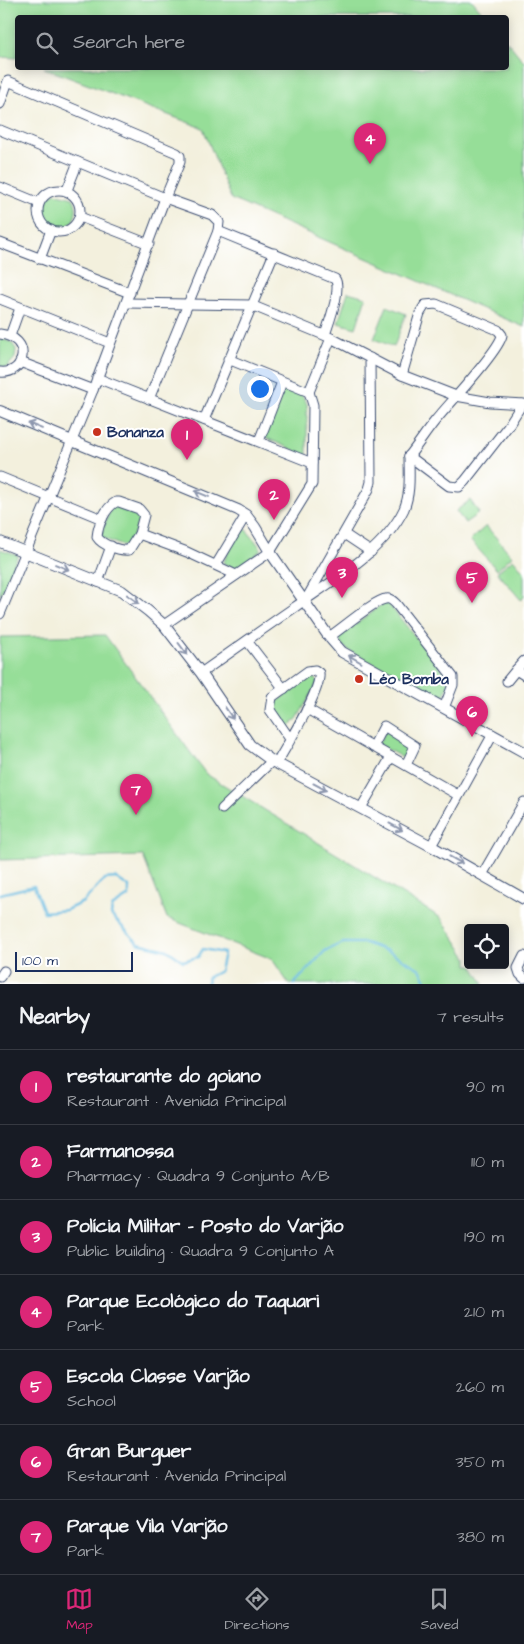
<!DOCTYPE html>
<meta charset="utf-8">
<style>
body{margin:0;font-family:"Architects Daughter",sans-serif;background:#242831;color:#f1f3f6}
.controls{position:absolute;right:15px;bottom:15px;display:grid;overflow:hidden;border-radius:5px;box-shadow:0 2px 12px #0003}
.controls button{width:45px;height:45px;display:grid;place-items:center;padding:0;border:0;border-bottom:1px solid #363941;background:#171b24;color:#f1f3f6;font:25px sans-serif}
.scale{position:absolute;left:15px;bottom:12px;width:118px;box-sizing:border-box;padding-left:5px;border:2px solid #1b2f5e;border-top:0;font-size:14px;line-height:18px;white-space:nowrap;color:#1b2f5e;-webkit-text-stroke:4px #fff;paint-order:stroke}
.you{position:absolute;left:259px;top:388px;width:18px;height:18px;margin:-12px;border:4px solid #fff;border-radius:50%;background:#1a73e8;box-shadow:0 0 0 8px #1a73e833}
.badge{display:grid;place-items:center;width:32px;height:32px;border-radius:50%;background:#db2777;color:#fff;font-size:16px;font-weight:700}
.pin{position:absolute;translate:-50% -41px;filter:drop-shadow(0 1px 2px #0008)}
.pin::after{content:'';position:absolute;top:26px;width:18px;height:15px;background:inherit;clip-path:polygon(0 0,100% 0,50% 100%)}
.list{margin:0;padding:0;list-style:none}
h2{display:flex;justify-content:space-between;align-items:center;height:65px;margin:0;padding:0 20px;font-size:21px}
h2 small{font-size:16px;font-weight:400;color:#9ea1a6}
.list li{display:grid;grid-template-columns:32px 1fr auto;gap:15px;align-items:center;box-sizing:border-box;height:75px;padding:0 20px;border-top:1px solid #363941}
.list b{display:block;font-size:19px;white-space:nowrap}
.list p{margin:0;font-size:16px;white-space:nowrap;color:#9ea1a6}
.list em{font-size:16px;font-style:normal;color:#9ea1a6}
.icon{flex:none;width:28px;height:28px;fill:none;stroke:currentColor;stroke-width:2;stroke-linecap:round;stroke-linejoin:round}
.map{position:relative;flex:none;width:524px;height:984px;overflow:hidden}
.search{position:absolute;background:#171b24;box-shadow:0 2px 12px #0003;left:15px;right:15px;top:15px;height:55px;display:flex;align-items:center;gap:12px;box-sizing:border-box;padding:0 18px;border-radius:5px;color:#9ea1a6;font-size:19px}
.sheet{height:590px;background:#171b24}
nav{display:flex;justify-content:space-around;align-items:center;box-sizing:border-box;height:70px;border-top:1px solid #363941;background:#171b24;font-size:14px;color:#9ea1a6}
nav a{display:grid;justify-items:center;gap:2px}
nav .on{color:#db2777}
.map>svg:first-child{display:block}
.green{fill:#96de98;stroke:#58867b}
.lines{fill:none;stroke-linecap:round;stroke-linejoin:round}
.stream{stroke:#63b9e0;stroke-width:2.5}
.minor-casing{stroke:#3b4c71;stroke-width:11}
.tertiary-casing{stroke:#3b4c71;stroke-width:12}
.minor{stroke:#fff;stroke-width:9}
.tertiary{stroke:#fff;stroke-width:10}
.oneway{stroke:#8d97ae}
.poi-dot{fill:#c8321e;stroke:#fff;stroke-width:2}
.labels{text-anchor:middle;dominant-baseline:central;stroke-width:4;stroke-linejoin:round;paint-order:stroke}
.poi-label{font-size:15px;font-weight:bold;fill:#1b2f5e;stroke:#fff;text-anchor:start}
</style>
<div class="map">
<svg width="524" height="984" viewBox="0 0 524 984">
<rect width="100%" height="100%" fill="#fff"/>
<filter id="ink" filterUnits="userSpaceOnUse"><feTurbulence type="fractalNoise" baseFrequency=".02" numOctaves="2"/><feDisplacementMap in="SourceGraphic" scale="10" xChannelSelector="R" yChannelSelector="G"/><feConvolveMatrix kernelMatrix="1 2 1 2 8 2 1 2 1" color-interpolation-filters="sRGB"/></filter>
<filter id="wash" filterUnits="userSpaceOnUse"><feTurbulence type="fractalNoise" baseFrequency=".0096" numOctaves="4" result="noise"/><feDisplacementMap in="SourceGraphic" scale="20" xChannelSelector="R" yChannelSelector="G"/><feGaussianBlur stdDeviation="1.12" result="paint"/><feColorMatrix in="noise" values="0 0 0 0 0 0 0 0 0 0 0 0 0 0 0 0 0 1.4 0 .05"/><feComposite in="paint" operator="in"/></filter>
<g filter="url(#wash)">
<rect width="100%" height="100%" fill="#f3f0dd"/>
<g class="green">
<path d="M0 0H472L486 17 18 18 17 58 0 57Z"/>
<path d="M507 41 524 62V327L231 199 203 128 44 68H506Z"/>
<path d="M55 193 73 198C80 210 75 224 62 229L45 222 41 215 48 197Z"/>
<path d="M348 292 366 297 356 328 338 323Z"/>
<path d="M387 306 406 314 394 347 374 339Z"/>
<path d="M0 339 11 342 16 349 15 358 7 367H0Z"/>
<path d="M284 388 300 392 307 404V456L264 437Z"/>
<path d="M470 500 479 513 465 523 456 511Z"/>
<path d="M113 502 142 513 128 548 100 537Z"/>
<path d="M486 526 512 556 497 570 470 540Z"/>
<path d="M244 527 261 548 259 552 236 569 223 563 240 528Z"/>
<path d="M0 549 18 555 0 597Z"/>
<path d="M513 559 524 572V597L521 600 497 572Z"/>
<path d="M386 601 450 679 448 687 441 700 348 650 342 645 338 638Z"/>
<path d="M105 635 206 774 441 918 468 959V965H472L484 984H289L272 959 167 918 143 856 0 860V637Z"/>
<path d="M311 675 318 682 297 719 287 729 274 704Z"/>
<path d="M386 730 413 745 405 759 378 744Z"/>
</g>
<g class="lines">
<g class="stream">
<path d="M0 894 34 886 44 912 66 910 83 902 105 879 116 878 129 887V896L112 907 111 915 138 943 167 950 183 961 198 957 203 949 224 953 220 971 207 978 208 984"/>
<path d="M294 984 325 951 343 943H365L388 951 420 969 428 984"/>
</g>
</g>
</g>
<g filter="url(#ink)">
<g class="lines">
<g class="minor-casing">
<g id="minor">
<path d="M0 104 8 81 177 153 180 156V162L165 198 93 390 0 614"/>
<path d="M0 130 165 198 212 215 219 222 218 231 149 399"/>
<path d="M0 187 39 203"/>
<circle cx="59" cy="211" r="21"/>
<path d="M67 190 78 162"/>
<path d="M80 217 149 244"/>
<path d="M218 231 335 279C342 289 329 322 325 335"/>
<path d="M0 243 130 293"/>
<path d="M40 259 51 230"/>
<path d="M0 299 110 343"/>
<path d="M127 303 251 305 331 338 402 375 456 396 490 402 524 404"/>
<path d="M0 334C33 338 26 375 0 372"/>
<path d="M10 336 20 308"/>
<path d="M228 359 309 392"/>
<path d="M20 362 93 390"/>
<path d="M402 375 420 313 425 305 436 304 498 330 502 335C500 350 447 406 435 421 426 432 418 445 409 456"/>
<path d="M97 378 312 463"/>
<path d="M309 392 331 338"/>
<path d="M204 420 274 253"/>
<path d="M259 441 282 382"/>
<path d="M409 456 449 486 459 487 465 481 508 426 522 404"/>
<path d="M0 477 102 519"/>
<path d="M116 502H119L139 509 144 515 139 534 129 550C119 551 102 545 97 537 98 525 105 508 116 502Z"/>
<path d="M139 534 187 552 236 575"/>
<path d="M344 534 371 552"/>
<path d="M216 565 246 515"/>
<path d="M98 582 111 546"/>
<path d="M308 596 369 489 371 482 370 358"/>
<path d="M164 625 270 552 312 484 313 405 309 392"/>
<path d="M329 637C340 630 376 599 386 599 390 598 393 601 396 604L453 677V685L444 708"/>
<path d="M247 641 284 689"/>
<path d="M516 670 524 661"/>
<path d="M201 673C232 651 263 629 295 607 332 581 384 551 404 509 411 492 409 474 409 456"/>
<path d="M507 681 516 670 524 675"/>
<path d="M307 709 458 795"/>
<path d="M373 747 384 726 415 746 406 765"/>
<path d="M277 763C286 746 322 690 319 673L315 670 308 671 272 697 270 710 290 739"/>
<path d="M361 808 391 757"/>
<path d="M222 809 272 761"/>
<path d="M431 846 492 736"/>
<path d="M482 875 524 802"/>
<path d="M524 956 518 968 520 974 524 978"/>
<path d="M0 977 4 971"/>
</g>
</g>
<g class="tertiary-casing">
<g id="tertiary">
<path d="M0 411 238 510 246 515 255 527 270 552 329 637 342 652 524 752"/>
<path d="M0 542 122 591 148 611 164 625 201 673 250 745 272 761 431 846 524 899"/>
</g>
</g>
<use href="#minor" class="minor"/>
<use href="#tertiary" class="tertiary"/>
</g>
<defs><path id="oneway-shaft" d="M-6 0H5M1.5-3L5.5 0L1.5 3" fill="none" stroke-width="1.6" stroke-linecap="round" stroke-linejoin="round" transform="scale(1.25)"/></defs>
<g class="oneway">
<use href="#oneway-shaft" transform="translate(35 426) rotate(-158)"/>
<use href="#oneway-shaft" transform="translate(202 494) rotate(-157)"/>
<use href="#oneway-shaft" transform="translate(62 567) rotate(22)"/>
<use href="#oneway-shaft" transform="translate(133 599) rotate(36)"/>
<use href="#oneway-shaft" transform="translate(183 649) rotate(53)"/>
<use href="#oneway-shaft" transform="translate(355 659) rotate(-150)"/>
<use href="#oneway-shaft" transform="translate(229 713) rotate(56)"/>
<use href="#oneway-shaft" transform="translate(320 787) rotate(28)"/>
<use href="#oneway-shaft" transform="translate(396 827) rotate(28)"/>
<use href="#oneway-shaft" transform="translate(456 860) rotate(29)"/>
</g>
</g>
<g class="poi-dot">
<circle cx="97" cy="432" r="5"/>
<circle cx="359" cy="679" r="5"/>
</g>
<g class="labels">
<g class="poi-label">
<text x="107" y="432">Bonanza</text>
<text x="369" y="679">Léo Bomba</text>
</g>
</g>
</svg>
<div class="controls">
<button><svg class="icon" aria-label="locate" viewBox="0 0 24 24"><circle cx="12" cy="12" r="6"/><path d="M12 2v4M12 18v4M2 12h4M18 12h4"/></svg></button>
</div>
<div class="scale">100 m</div>
<div class="you"></div>
<div class="pin badge" style="left:187px;top:460px">1</div>
<div class="pin badge" style="left:274px;top:520px">2</div>
<div class="pin badge" style="left:342px;top:598px">3</div>
<div class="pin badge" style="left:370px;top:164px">4</div>
<div class="pin badge" style="left:472px;top:603px">5</div>
<div class="pin badge" style="left:472px;top:737px">6</div>
<div class="pin badge" style="left:136px;top:815px">7</div>
<div class="search"><svg class="icon" aria-label="search" viewBox="0 0 24 24"><circle cx="10" cy="10" r="6"/><path d="M15 15l6 6"/></svg>Search here</div>
</div>
<section class="sheet">
<h2>Nearby<small>7 results</small></h2>
<ul class="list">
<li><span class="badge">1</span><div><b>restaurante do goiano</b><p>Restaurant · Avenida Principal</p></div><em>90 m</em></li>
<li><span class="badge">2</span><div><b>Farmanossa</b><p>Pharmacy · Quadra 9 Conjunto A/B</p></div><em>110 m</em></li>
<li><span class="badge">3</span><div><b>Polícia Militar - Posto do Varjão</b><p>Public building · Quadra 9 Conjunto A</p></div><em>190 m</em></li>
<li><span class="badge">4</span><div><b>Parque Ecológico do Taquari</b><p>Park</p></div><em>210 m</em></li>
<li><span class="badge">5</span><div><b>Escola Classe Varjão</b><p>School</p></div><em>260 m</em></li>
<li><span class="badge">6</span><div><b>Gran Burguer</b><p>Restaurant · Avenida Principal</p></div><em>350 m</em></li>
<li><span class="badge">7</span><div><b>Parque Vila Varjão</b><p>Park</p></div><em>380 m</em></li>
</ul>
</section>
<nav>
<a class="on"><svg class="icon" aria-label="map" viewBox="0 0 24 24"><path d="M3 6l6-2 6 2 6-2v14l-6 2-6-2-6 2zM9 4v14M15 6v14"/></svg>Map</a>
<a><svg class="icon" aria-label="directions" viewBox="0 0 24 24"><path d="M12 3l9 9-9 9-9-9zM9 14v-3h6M13 9l2 2-2 2"/></svg>Directions</a>
<a><svg class="icon" aria-label="saved" viewBox="0 0 24 24"><path d="M7 4h10v16l-5-4-5 4z"/></svg>Saved</a>
</nav>
